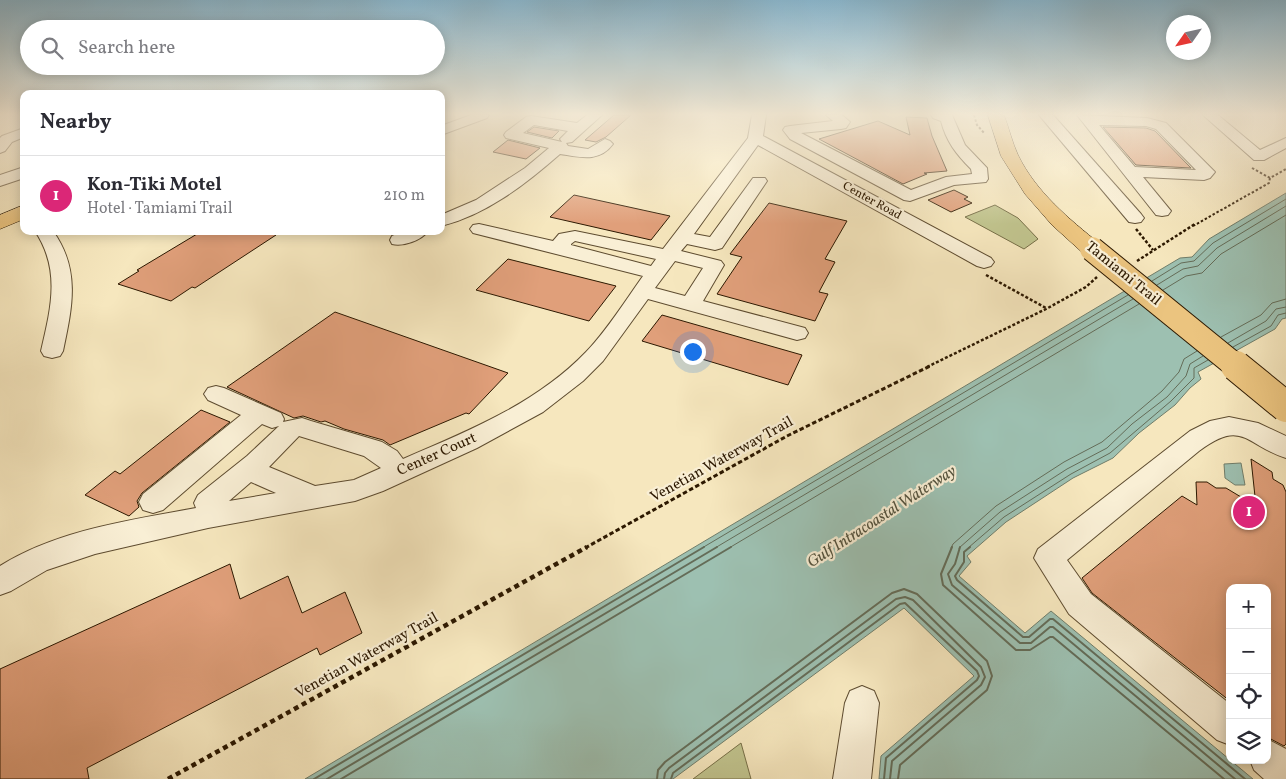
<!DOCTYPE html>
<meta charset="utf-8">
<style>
body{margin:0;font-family:Vollkorn,serif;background:#f2f2f3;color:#2b2b33}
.controls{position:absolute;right:15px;bottom:15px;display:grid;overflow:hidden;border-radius:10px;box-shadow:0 2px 12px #0003}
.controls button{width:45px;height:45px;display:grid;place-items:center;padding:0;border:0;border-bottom:1px solid #e1e1e2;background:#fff;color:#2b2b33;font:25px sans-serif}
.compass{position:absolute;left:1166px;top:15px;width:45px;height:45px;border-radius:50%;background:#fff;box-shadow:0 2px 12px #0003;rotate:236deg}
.you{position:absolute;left:692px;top:351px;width:18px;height:18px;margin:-12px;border:4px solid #fff;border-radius:50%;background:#1a73e8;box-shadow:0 0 0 8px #1a73e833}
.badge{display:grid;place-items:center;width:32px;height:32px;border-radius:50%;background:#db2777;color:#fff;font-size:16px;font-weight:700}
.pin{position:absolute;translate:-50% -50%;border:2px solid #fff;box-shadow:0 1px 5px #0006}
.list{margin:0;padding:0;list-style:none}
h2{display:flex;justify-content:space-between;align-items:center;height:65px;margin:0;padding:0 20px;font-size:21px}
h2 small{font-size:16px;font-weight:400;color:#7c7c81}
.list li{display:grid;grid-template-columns:32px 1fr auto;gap:15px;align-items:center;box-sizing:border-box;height:80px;padding:0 20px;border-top:1px solid #e1e1e2}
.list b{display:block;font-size:19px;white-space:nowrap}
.list p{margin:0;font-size:16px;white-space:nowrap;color:#7c7c81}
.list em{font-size:16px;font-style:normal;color:#7c7c81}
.icon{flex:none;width:28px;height:28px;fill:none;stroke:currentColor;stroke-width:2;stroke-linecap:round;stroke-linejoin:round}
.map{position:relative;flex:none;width:1286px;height:779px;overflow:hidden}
.search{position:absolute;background:#fff;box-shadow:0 2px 12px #0003;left:20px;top:20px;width:425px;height:55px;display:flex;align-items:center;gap:12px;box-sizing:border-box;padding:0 18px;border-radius:28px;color:#7c7c81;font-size:19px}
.panel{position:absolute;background:#fff;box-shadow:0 2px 12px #0003;left:20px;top:90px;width:425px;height:145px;border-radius:10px}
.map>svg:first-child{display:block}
.green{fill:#c1c48e;stroke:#766e47}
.water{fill:#9dc0b1;stroke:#707d6a}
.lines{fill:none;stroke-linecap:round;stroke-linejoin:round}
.shore-far1{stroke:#646c58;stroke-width:1}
.shore{stroke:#646c58;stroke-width:2}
.building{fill:#e09f7a;stroke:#2c1800}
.minor-casing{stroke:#5e4c30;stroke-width:2}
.major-casing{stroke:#2c1800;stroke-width:1}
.path-far3{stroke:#2c1800;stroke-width:2;stroke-dasharray:2.5 2;stroke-linecap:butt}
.path-far2{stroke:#2c1800;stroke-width:2.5;stroke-dasharray:3 2;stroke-linecap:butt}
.path-far1{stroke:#2c1800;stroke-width:3;stroke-dasharray:4.5 2.5;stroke-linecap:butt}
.path{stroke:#2c1800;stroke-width:4.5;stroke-dasharray:5 4;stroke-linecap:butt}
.minor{fill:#f9efd5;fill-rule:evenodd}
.major{fill:#ebc47f;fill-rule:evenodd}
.major-bridge-far1-casing{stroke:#2c1800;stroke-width:26;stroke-linecap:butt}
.major-bridge-casing{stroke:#2c1800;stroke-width:32;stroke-linecap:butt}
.major-bridge-far1{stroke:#ebc47f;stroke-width:24}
.major-bridge{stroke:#ebc47f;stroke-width:30}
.labels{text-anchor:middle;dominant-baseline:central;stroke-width:4.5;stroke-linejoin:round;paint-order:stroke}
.far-street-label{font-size:12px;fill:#2c1800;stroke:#f9efd5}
.street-label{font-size:15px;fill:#2c1800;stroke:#f9efd5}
.water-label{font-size:16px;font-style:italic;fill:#54533e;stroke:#f9efd5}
</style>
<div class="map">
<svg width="1286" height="779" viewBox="0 0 1286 779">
<rect width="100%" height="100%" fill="#f6e7be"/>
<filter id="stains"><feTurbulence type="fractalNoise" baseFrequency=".004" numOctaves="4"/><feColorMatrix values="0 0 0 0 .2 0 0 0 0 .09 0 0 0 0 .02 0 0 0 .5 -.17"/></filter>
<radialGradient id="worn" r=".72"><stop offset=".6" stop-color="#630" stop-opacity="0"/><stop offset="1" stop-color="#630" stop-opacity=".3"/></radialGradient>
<g class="green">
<path d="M995 205 1018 218 1038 239 1024 249 965 217Z"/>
<path d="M741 743 751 779H693Z"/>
</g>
<g class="water">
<path d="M1286 193V318L1282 319 1275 329 1198 372 1201 379 1190 388 1175 405 1139 433 1113 458 1073 478 1006 522 967 556 971 562 959 576 1025 633 1051 611 1253 779H879L881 756 974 676 904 608 673 779H305L1180 258 1192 257 1209 239Z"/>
<path d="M1241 463 1245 485H1235L1225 478 1224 464Z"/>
</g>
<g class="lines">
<g class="shore-far1">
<path d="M1152 281 1181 263 1194 261 1213 243 1286 199"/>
<path d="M1157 285 1183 269 1198 266 1217 248 1286 206"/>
<path d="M1163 290 1186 276 1202 273 1221 254 1286 215"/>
<path d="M1221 337 1261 315 1272 303 1286 299"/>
<path d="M1228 343 1266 321 1276 309 1286 307"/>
<path d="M1233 347 1271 326 1278 315 1286 313"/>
<path d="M702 548 1128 295"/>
<path d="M715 548 1133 299"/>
<path d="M729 548 1139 304"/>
<path d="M951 548 953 544 996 506 1064 462 1102 442 1162 391 1179 372 1184 359 1197 351"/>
<path d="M959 548 1000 512 1067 469 1107 448 1132 424 1167 397 1186 376 1190 364 1203 356"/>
<path d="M968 548 1004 517 1071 474 1110 453 1171 401 1194 378V368L1208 360"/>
</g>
<g class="shore">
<path d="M952 547 941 574 943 585 1016 650H1030L1050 637H1053L1224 779"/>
<path d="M960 547 955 564 948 574 952 585 1020 643H1031L1050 627H1053L1235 779"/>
<path d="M970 547 964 552V562L955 576 957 580 1023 637H1029L1050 619H1053L1245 779"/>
<path d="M314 779 704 547"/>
<path d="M327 779 717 547"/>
<path d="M341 779 731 547"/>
<path d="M657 779 658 770 665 762 892 593 904 589 917 594 987 661 992 676 987 690 900 765 898 779"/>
<path d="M664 779 665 773 669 768 896 599 905 597 913 600 981 667 985 677 981 685 892 761 890 779"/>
<path d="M671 779 673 773 900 604 905 603 977 671 979 676 977 680 886 758 884 779"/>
</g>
</g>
<g class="building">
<path d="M614 115H631L606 137 596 142 585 140Z"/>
<path d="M906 117 927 118 932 136 947 171 924 173 927 174 903 184 819 139 878 121 910 135Z"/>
<path d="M534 127 559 131 552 138 527 132Z"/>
<path d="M1103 127 1146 128 1155 131 1191 168 1136 165Z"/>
<path d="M508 140 540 148 526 159 493 152Z"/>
<path d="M954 190 968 197 964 199 972 203 951 212 928 200Z"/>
<path d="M574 195 670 216 651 240 550 217Z"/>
<path d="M769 203 847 221 825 259 835 262 819 292 828 294 815 321 717 294 742 257 730 254Z"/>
<path d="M202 231H261L276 235 195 288 192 287 171 301 118 284 139 271 137 270Z"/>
<path d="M508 259 616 286 589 321 476 290Z"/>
<path d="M335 312 508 373 469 414 466 413 390 445 383 440 344 429 325 421 321 422 303 416 294 418 227 387Z"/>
<path d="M662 315 802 355 788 385 642 341Z"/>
<path d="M201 410 230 422 142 493 137 501 139 507 129 516 85 495 115 471 120 474Z"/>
<path d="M1251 459 1272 472 1273 479 1283 485 1286 492V744L1284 746 1267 737V588H1230V701L1092 593 1082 578 1182 496 1197 505 1196 482H1207L1216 488H1226L1256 506Z"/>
<path d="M230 564 240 599 288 576 302 613 345 592 362 633 320 655 317 648 87 768 89 779H0V669Z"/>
</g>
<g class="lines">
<g class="minor-casing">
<g id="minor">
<path d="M471 115H489L487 118 441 135V126Z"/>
<path d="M587 115H602L572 142 566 143 568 146 588 149 605 139 610 141 613 144C599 163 580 157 560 154 526 184 486 215 441 226V215L476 200 525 168 549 148 506 138 504 135 506 132 526 117 531 116 577 123ZM534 125 568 131 560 139 562 142 523 133Z"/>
<path d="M752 115H766L763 136 991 258 994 262 991 266 984 268 977 266 758 145 694 234 710 237 753 178H765L767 181 722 248 715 250 687 244 681 251 721 261 724 265 703 301 805 328 808 333 805 338 797 340 648 299 603 361 583 381 543 412 477 448 383 491 355 501 208 528 95 554 47 570 11 591 0 595V566C57 530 131 520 196 508L194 503 198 495 247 456 279 426 272 428 262 424 163 510 153 513 143 510 139 502 143 494 241 415 208 400 204 394 208 388 216 386 224 388 281 413 284 419 283 422 302 418 311 421 382 442 397 451 403 459C468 431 536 404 586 352 608 329 625 301 643 276L473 233 470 229 473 225 479 224 553 241 559 234 575 231 663 249 748 138ZM575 241 656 259 651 266 571 245V244ZM675 261 703 268 685 296 655 288ZM299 436 364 456 381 468 354 480 315 486 269 467ZM251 482 276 493 229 501Z"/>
<path d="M826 115H842L850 122 846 128 841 129 801 133 911 190 946 177 972 174 971 169C956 154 946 141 941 121L933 118 931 115H952L965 145 987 168 988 179 986 182 954 185 910 201 904 200 790 139 783 130 785 127 790 126 833 121Z"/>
<path d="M1039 115H1053L1141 214 1144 218 1141 222 1135 223 1129 222Z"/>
<path d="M1077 115 1147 118 1166 123 1215 172 1210 178 1204 180 1143 177 1171 211 1168 215 1162 216 1156 215ZM1099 125 1146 126 1156 129 1196 170 1135 167Z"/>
<path d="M1203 115H1218L1260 150 1286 138V148L1264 160H1254Z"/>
<path d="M24 128V137L12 142 5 151 0 153V138L2 136Z"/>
<path d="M24 167V178L0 186V175Z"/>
<path d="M35 231H53C81 270 72 308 63 351L60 356 52 358 44 356 41 351C51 308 61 270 35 231Z"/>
<path d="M403 231H428C422 240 403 247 392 244L390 240 392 236Z"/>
<path d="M1229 417 1258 423 1286 436V458C1245 445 1243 418 1199 451L1067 560 1091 594 1230 704V745L1217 740 1069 614 1034 558 1038 549 1190 431 1210 421Z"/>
<path d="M862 686 874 691 879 703 871 779H833L845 703 850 691Z"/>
<path d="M1267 739 1286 749V779H1264L1254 770 1250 760H1267Z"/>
</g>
</g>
<g class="major-casing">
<g id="major">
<path d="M988 115H1004C1009 128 1012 142 1018 155 1036 192 1069 219 1100 244L1103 249 1100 254 1092 256 1084 254 1052 225 1025 194 1001 156Z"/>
<path d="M24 205V219L0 229V215Z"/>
</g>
</g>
<g class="path-far3">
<path d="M974 115 977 125 985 134"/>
<path d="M1252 168 1270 178"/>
<path d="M1193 226 1269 183 1270 178 1286 169"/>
</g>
<g class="path-far2">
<path d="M1136 229 1153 250"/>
<path d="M1137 261 1195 224"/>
<path d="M986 275 1046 308"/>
<path d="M927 367 1046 309 1086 287 1097 277"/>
</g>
<path class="path-far1" d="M585 548 787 436 930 366"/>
<path class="path" d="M168 779 587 547"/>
<use href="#minor" class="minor"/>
<use href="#major" class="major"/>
<g class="major-bridge-far1-casing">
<path id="major-bridge-far1" d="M1092 249 1237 367"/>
</g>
<g class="major-bridge-casing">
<path id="major-bridge" d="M1236 366 1286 407"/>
</g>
<use href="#major-bridge-far1" class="major-bridge-far1"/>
<use href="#major-bridge" class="major-bridge"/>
</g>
<linearGradient id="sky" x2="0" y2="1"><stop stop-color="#8ab9d2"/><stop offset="0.51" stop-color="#fbf4e2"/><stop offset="1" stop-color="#fbf4e2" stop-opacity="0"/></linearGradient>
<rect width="1286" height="224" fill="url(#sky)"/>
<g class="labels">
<g class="far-street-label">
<text transform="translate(872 201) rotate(29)">Center Road</text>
</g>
<g class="street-label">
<text transform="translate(1123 274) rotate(39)">Tamiami Trail</text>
<text transform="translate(437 455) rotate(-24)">Center Court</text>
<text transform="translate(722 460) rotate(-29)">Venetian Waterway Trail</text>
<text transform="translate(367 656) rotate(-29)">Venetian Waterway Trail</text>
</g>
<g class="water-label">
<text transform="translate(882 517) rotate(-33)">Gulf Intracoastal Waterway</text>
</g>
</g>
<rect width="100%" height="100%" filter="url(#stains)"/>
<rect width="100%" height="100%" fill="url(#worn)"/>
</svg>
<div class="controls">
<button>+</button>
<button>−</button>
<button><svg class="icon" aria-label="locate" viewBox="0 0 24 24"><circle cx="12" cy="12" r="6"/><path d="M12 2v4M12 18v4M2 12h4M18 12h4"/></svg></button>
<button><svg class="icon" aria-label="layers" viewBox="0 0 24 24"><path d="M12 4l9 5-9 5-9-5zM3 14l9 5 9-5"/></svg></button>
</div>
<svg class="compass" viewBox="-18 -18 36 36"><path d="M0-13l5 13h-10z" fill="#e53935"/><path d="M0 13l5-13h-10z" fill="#7c7c81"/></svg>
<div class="you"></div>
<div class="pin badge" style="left:1249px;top:512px">1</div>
<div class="search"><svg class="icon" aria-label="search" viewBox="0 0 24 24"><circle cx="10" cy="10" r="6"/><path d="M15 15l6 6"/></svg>Search here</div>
<section class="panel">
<h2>Nearby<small></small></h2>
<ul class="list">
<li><span class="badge">1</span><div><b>Kon-Tiki Motel</b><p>Hotel · Tamiami Trail</p></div><em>210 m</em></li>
</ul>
</section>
</div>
